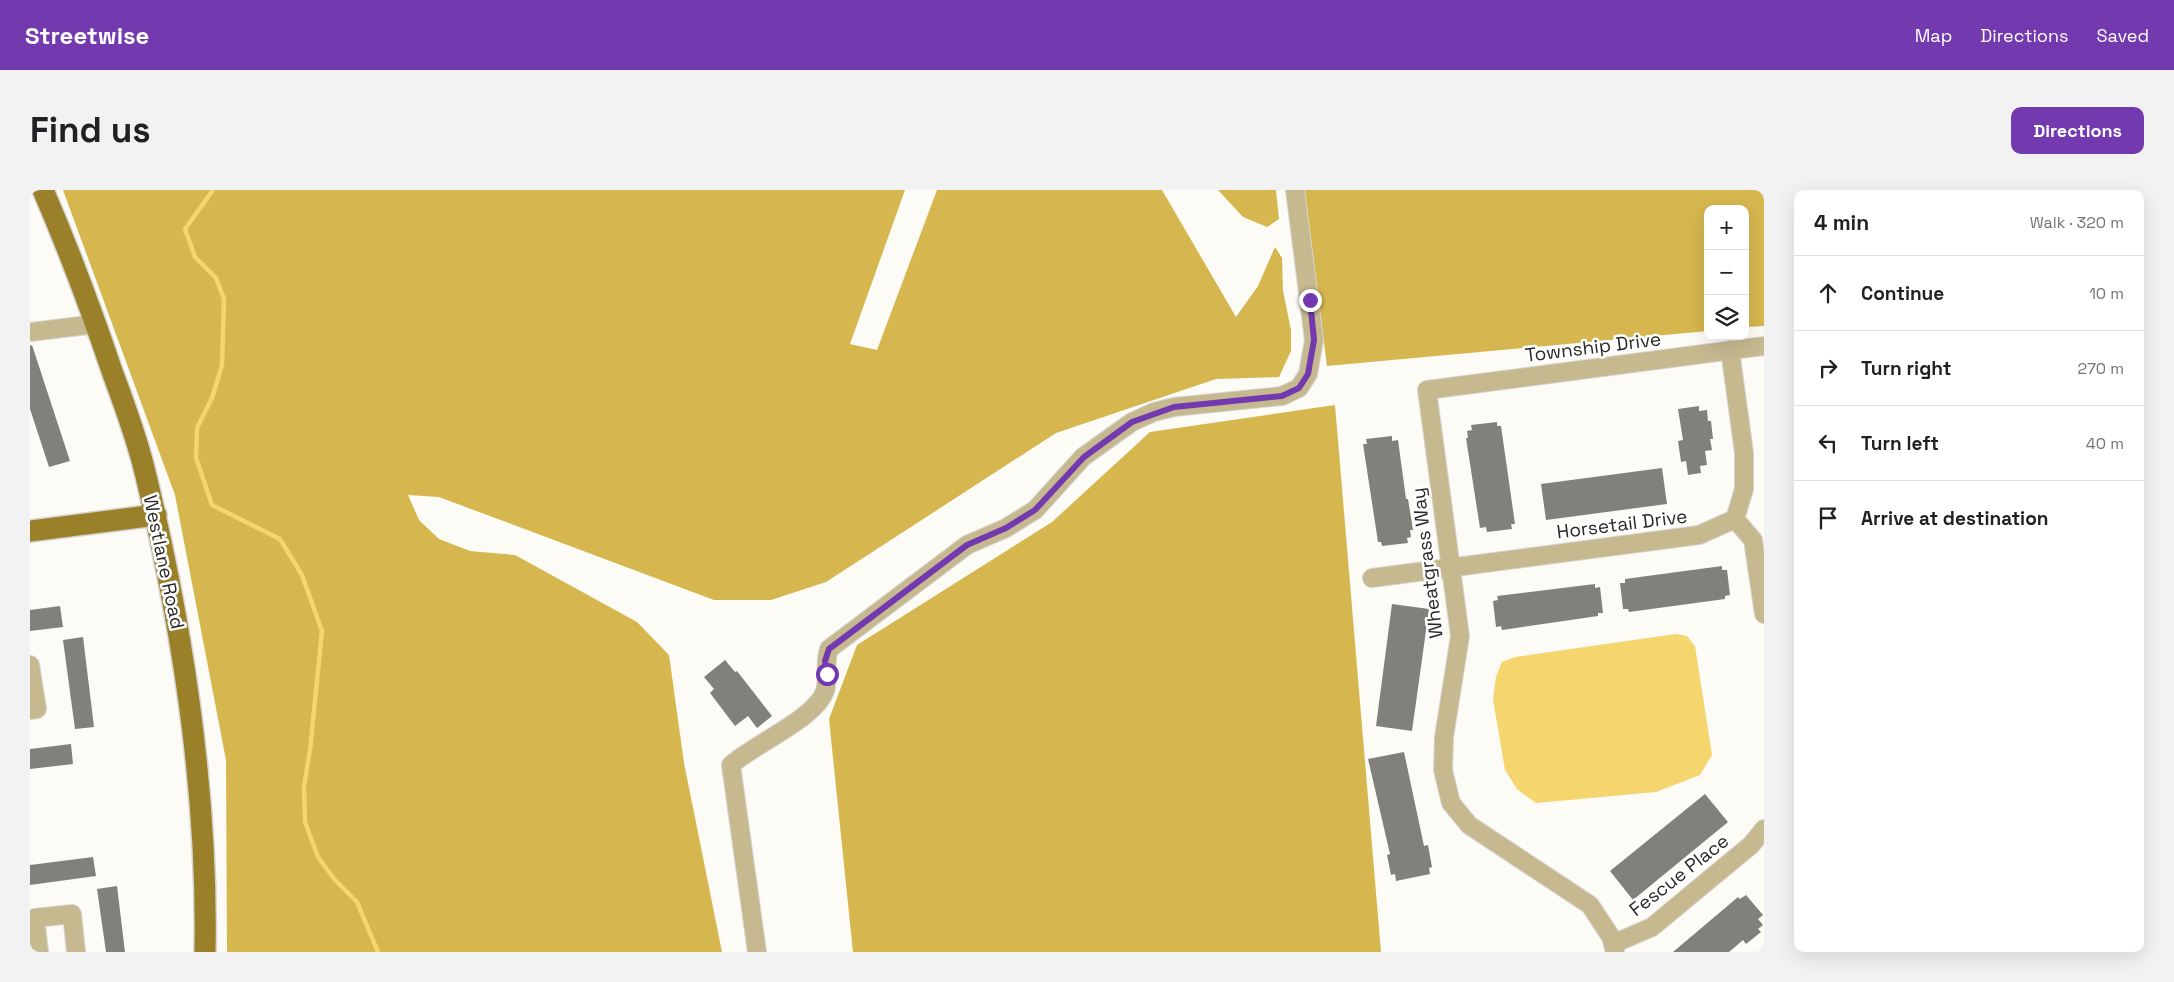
<!DOCTYPE html>
<meta charset="utf-8">
<style>
body{margin:0;font-family:"Space Grotesk",sans-serif;background:#f2f2f2;color:#202124}
.controls{position:absolute;right:15px;top:15px;display:grid;overflow:hidden;border-radius:10px;box-shadow:0 5px 20px #0002}
.controls button{width:45px;height:45px;display:grid;place-items:center;padding:0;border:0;border-bottom:1px solid #e0e0e0;background:#fff;color:#202124;font:25px sans-serif}
.stop{position:absolute;width:15px;height:15px;margin:-11px;border:4px solid #733ab0;border-radius:50%;background:#fff}
.stop.end{background:#733ab0;border-color:#fff;box-shadow:0 1px 5px #0008}
.list{margin:0;padding:0;list-style:none}
h2{display:flex;justify-content:space-between;align-items:center;height:65px;margin:0;padding:0 20px;font-size:21px}
h2 small{font-size:16px;font-weight:400;color:#757577}
.list li{display:grid;grid-template-columns:32px 1fr auto;gap:15px;align-items:center;box-sizing:border-box;height:75px;padding:0 20px;border-top:1px solid #e0e0e0}
.list b{display:block;font-size:19px;white-space:nowrap}
.list em{font-size:16px;font-style:normal;color:#757577}
.icon{flex:none;width:28px;height:28px;fill:none;stroke:currentColor;stroke-width:2;stroke-linecap:round;stroke-linejoin:round}
.map{position:relative;flex:none;width:1734px;height:762px;overflow:hidden;border-radius:10px}
header{display:flex;align-items:center;gap:30px;box-sizing:border-box;height:70px;padding:0 25px;background:#733ab0;color:#fff}
header strong{font-size:24px}
nav{display:flex;gap:28px;margin-inline-start:auto;font-size:18px}
.intro{display:flex;align-items:center;justify-content:space-between;box-sizing:border-box;height:120px;padding:0 30px}
h1{margin:0;font-size:35px}
.button{padding:12px 22px;border-radius:10px;background:#733ab0;color:#fff;font-size:18px;font-weight:700}
main{display:flex;gap:30px;padding:0 30px}
aside{flex:1;background:#fff;border-radius:10px;box-shadow:0 5px 20px #0002}
.map>svg:first-child{display:block}
.forest{fill:#d6b74f}
.water{fill:#f4d56e}
.lines{fill:none;stroke-linecap:round;stroke-linejoin:round}
.stream{stroke:#f4d56e;stroke-width:4.5}
.building{fill:#81807b}
.minor-casing{stroke:#d6d5d1;stroke-width:20}
.major-casing{stroke:#d6d5d1;stroke-width:24}
.minor{stroke:#c6b990;stroke-width:18}
.major{stroke:#998029;stroke-width:21}
.route{stroke:#733ab0;stroke-width:6}
.labels{text-anchor:middle;dominant-baseline:central;stroke-width:5;stroke-linejoin:round;paint-order:stroke}
.street-label{font-size:19px;fill:#292826;stroke:#fff}
</style>
<header>
<strong>Streetwise</strong>
<nav><a>Map</a><a>Directions</a><a>Saved</a></nav>
</header>
<div class="intro"><h1>Find us</h1><a class="button">Directions</a></div>
<main>
<div class="map">
<svg width="1734" height="762" viewBox="0 0 1734 762">
<rect width="100%" height="100%" fill="#fcfbf6"/>
<g class="forest">
<path d="M33 0H875L820 154 847 160 907 0H1132L1206 127 1228 96 1245 57 1252 68 1253 101 1261 140V161L1249 187 1186 189 1026 243 796 392 741 410H684L409 307 378 305 389 330 409 349 440 361 485 365 607 432 639 465 654 573 692 762H197L196 570 145 305Z"/>
<path d="M1188 0H1246L1249 29 1237 37 1213 27Z"/>
<path d="M1274 0H1734V136L1715 137V19H1678V141L1297 176Z"/>
<path d="M1305 215 1351 762H823L799 529 827 455 1022 332 1120 242Z"/>
</g>
<path class="water" d="M1646 444 1657 446 1665 456 1682 565 1670 585 1626 602 1506 613 1487 599 1475 580 1463 509 1466 487 1472 472 1485 467Z"/>
<g class="lines">
<path class="stream" d="M183 0 155 39 165 67 186 88 194 109 192 175 182 208 167 238 166 268 182 315 250 349 272 385 283 416 292 441 280 560 274 596 275 632 288 667 304 689 327 712 348 762"/>
</g>
<g class="building">
<path d="M2 155 40 271 19 277 0 219V156Z"/>
<path d="M1669 216V221L1677 220 1678 231H1681L1683 249H1680L1682 260 1675 261 1677 275 1670 276 1671 283 1658 285 1656 271 1651 272 1648 251 1653 250 1648 219Z"/>
<path d="M1467 232V236H1471L1485 334H1481L1482 339 1457 342 1456 337 1450 338 1436 248H1438L1437 241 1442 240 1441 235Z"/>
<path d="M1362 246V251L1368 250 1376 309H1378L1383 340H1380L1381 347 1377 348 1378 353 1352 356 1351 352H1348L1333 254H1337L1336 249Z"/>
<path d="M1632 278 1637 314 1516 330 1511 294Z"/>
<path d="M1692 376V380H1697L1700 405 1695 406V409L1599 422 1598 419H1593L1590 393H1595V389Z"/>
<path d="M1565 394V398L1570 397 1573 423H1568V426L1472 440 1471 436 1466 437 1463 411 1468 410 1467 406Z"/>
<path d="M1362 414 1399 419 1382 541 1346 536Z"/>
<path d="M30 416 33 437 0 441V420Z"/>
<path d="M53 447 64 537 45 539 33 450Z"/>
<path d="M695 470 705 482 707 481 742 526 727 538 718 526 705 536 680 503 684 499 674 487Z"/>
<path d="M41 554 43 574 0 579V559Z"/>
<path d="M1374 562 1394 656 1398 655 1402 677 1399 678 1400 684 1366 691 1365 684 1361 685 1357 665 1360 664 1338 569Z"/>
<path d="M1675 604 1698 632 1603 710 1580 681Z"/>
<path d="M63 667 66 686 0 695V675Z"/>
<path d="M87 696 95 762H76L67 699Z"/>
<path d="M1716 705 1733 725 1728 729 1733 735 1728 739 1731 742 1716 754 1713 750 1699 762H1643L1708 707 1710 709Z"/>
</g>
<g class="lines">
<g class="minor-casing">
<g id="minor">
<path d="M0 142 66 134"/>
<path d="M1705 329 1723 350 1734 424"/>
<path d="M1342 388 1669 345 1705 329 1714 299V263L1700 160"/>
<path d="M0 475 7 519 0 520"/>
<path d="M1583 754 1622 737 1721 655 1734 639"/>
<path d="M9 762 5 728 42 724 46 762"/>
<path d="M727 762 701 575C724 554 785 529 795 501 799 487 794 473 799 459L937 355 976 338 1005 320 1053 267 1102 232 1124 222 1144 217 1252 206 1269 198 1278 184 1284 150 1265 0"/>
<path d="M1585 762 1581 747 1560 715 1439 635 1421 613 1413 580 1414 547 1430 446 1397 200 1734 156"/>
</g>
</g>
<g class="major-casing">
<g id="major">
<path d="M13 0C39 60 62 122 83 184 95 216 107 249 115 282 153 439 178 600 175 762"/>
<path d="M0 341 126 325"/>
</g>
</g>
<use href="#minor" class="minor"/>
<use href="#major" class="major"/>
</g>
<g class="lines">
<path class="route" d="M797 484 795 471 799 459 937 355 976 338 1005 320 1054 267 1102 232 1144 217 1252 206 1269 198 1278 184 1284 150 1280 110"/>
</g>
<g class="labels">
<g class="street-label">
<text transform="translate(1563 157) rotate(-7)">Township Drive</text>
<text transform="translate(1592 334) rotate(-7)">Horsetail Drive</text>
<text transform="translate(134 372) rotate(78)">Westlane Road</text>
<text transform="translate(1397 373) rotate(-97)">Wheatgrass Way</text>
<text transform="translate(1649 685) rotate(-38)">Fescue Place</text>
</g>
</g>
</svg>
<div class="controls">
<button>+</button>
<button>−</button>
<button><svg class="icon" aria-label="layers" viewBox="0 0 24 24"><path d="M12 4l9 5-9 5-9-5zM3 14l9 5 9-5"/></svg></button>
</div>
<div class="stop" style="left:797px;top:484px"></div>
<div class="stop end" style="left:1280px;top:110px"></div>
</div>
<aside>
<h2>4 min<small>Walk · 320 m</small></h2>
<ul class="list">
<li><svg class="icon" aria-label="ahead" viewBox="0 0 24 24"><path d="M12 20V5M6 11l6-6 6 6"/></svg><div><b>Continue</b></div><em>10 m</em></li>
<li><svg class="icon" aria-label="right" viewBox="0 0 24 24"><path d="M7 20v-9h11M14 6l5 5-5 5"/></svg><div><b>Turn right</b></div><em>270 m</em></li>
<li><svg class="icon" aria-label="left" viewBox="0 0 24 24"><path d="M17 20v-9H6M10 6l-5 5 5 5"/></svg><div><b>Turn left</b></div><em>40 m</em></li>
<li><svg class="icon" aria-label="arrive" viewBox="0 0 24 24"><path d="M6 21V4h12l-3 4 3 4H6"/></svg><div><b>Arrive at destination</b></div></li>
</ul>
</aside>
</main>
